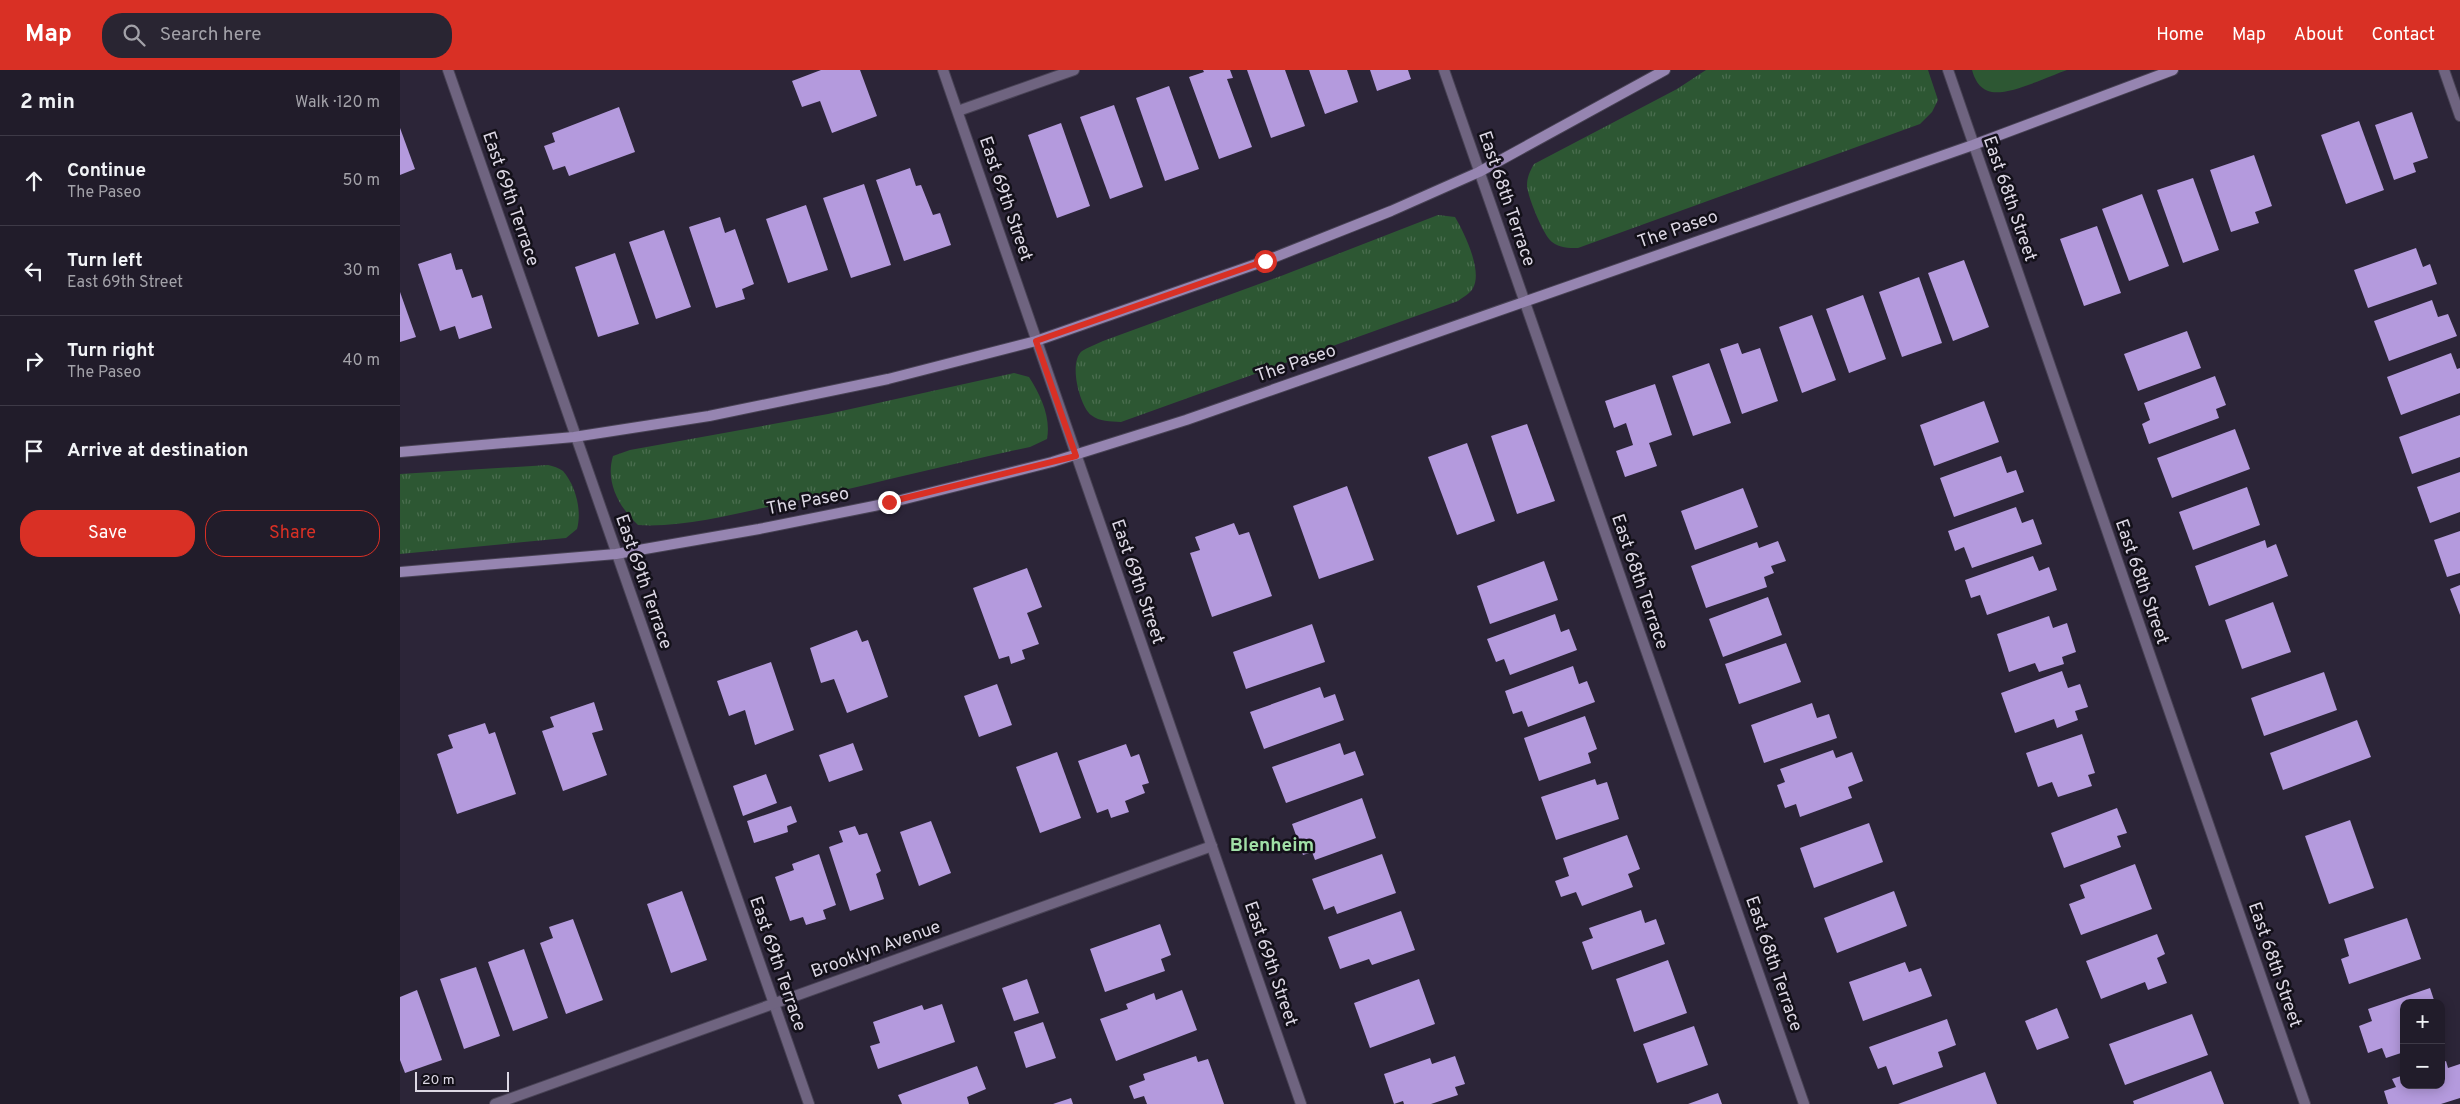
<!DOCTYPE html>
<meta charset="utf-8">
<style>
body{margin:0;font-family:Overpass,sans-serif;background:#292532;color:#f1f3f6}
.controls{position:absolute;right:15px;bottom:15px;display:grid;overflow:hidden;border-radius:10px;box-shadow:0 2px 12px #0003}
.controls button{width:45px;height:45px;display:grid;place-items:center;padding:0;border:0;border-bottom:1px solid #3e3a47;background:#211c2a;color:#f1f3f6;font:25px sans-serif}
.scale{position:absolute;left:15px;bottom:12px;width:94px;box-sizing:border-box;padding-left:5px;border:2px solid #ddd8e5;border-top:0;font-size:14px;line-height:18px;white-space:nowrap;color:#ddd8e5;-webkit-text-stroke:4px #131019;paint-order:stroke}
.stop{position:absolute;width:15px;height:15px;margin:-11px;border:4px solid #d93025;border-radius:50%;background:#fff}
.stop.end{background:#d93025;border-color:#fff;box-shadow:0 1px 5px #0008}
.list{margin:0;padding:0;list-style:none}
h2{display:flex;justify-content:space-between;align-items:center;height:65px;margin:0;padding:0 20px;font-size:21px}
h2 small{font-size:16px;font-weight:400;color:#a2a1a8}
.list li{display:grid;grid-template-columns:32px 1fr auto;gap:15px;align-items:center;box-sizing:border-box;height:90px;padding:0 20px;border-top:1px solid #3e3a47}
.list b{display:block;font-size:19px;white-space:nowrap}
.list p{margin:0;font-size:16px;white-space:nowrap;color:#a2a1a8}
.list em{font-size:16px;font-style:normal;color:#a2a1a8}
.actions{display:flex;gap:10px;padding:15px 20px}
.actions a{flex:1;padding:11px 0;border:1px solid #d93025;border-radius:20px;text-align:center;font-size:18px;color:#d93025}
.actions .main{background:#d93025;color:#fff}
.icon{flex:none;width:28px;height:28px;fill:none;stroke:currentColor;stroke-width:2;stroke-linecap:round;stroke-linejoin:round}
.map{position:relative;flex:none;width:2060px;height:1034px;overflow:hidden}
header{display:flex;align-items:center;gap:30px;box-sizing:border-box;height:70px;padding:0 25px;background:#d93025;color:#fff}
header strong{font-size:24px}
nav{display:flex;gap:28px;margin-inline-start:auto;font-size:18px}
.search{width:350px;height:45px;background:#292532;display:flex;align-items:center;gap:12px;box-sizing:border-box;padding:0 18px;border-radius:20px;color:#a2a1a8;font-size:19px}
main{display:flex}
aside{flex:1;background:#211c2a}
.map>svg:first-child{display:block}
.grass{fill:url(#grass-tufts)}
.green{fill:#2d5733}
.building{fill:#b49add}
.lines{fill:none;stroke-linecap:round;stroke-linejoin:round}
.service-casing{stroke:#484254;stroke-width:12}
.minor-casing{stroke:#484254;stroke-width:12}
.secondary-casing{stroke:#484254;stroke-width:12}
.service{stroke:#6f6480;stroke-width:10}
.minor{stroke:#6f6480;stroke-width:10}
.secondary{stroke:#9685b1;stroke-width:10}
.route{stroke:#d93025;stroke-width:6}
.labels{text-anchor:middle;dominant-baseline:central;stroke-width:5;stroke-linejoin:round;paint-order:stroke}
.street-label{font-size:18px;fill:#ddd8e5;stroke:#131019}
.neighbourhood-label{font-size:19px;font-weight:bold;fill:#a1dfa7;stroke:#131019}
</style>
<header>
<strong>Map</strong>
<div class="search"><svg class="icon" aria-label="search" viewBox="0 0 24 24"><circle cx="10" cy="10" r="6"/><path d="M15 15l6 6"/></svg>Search here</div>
<nav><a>Home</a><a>Map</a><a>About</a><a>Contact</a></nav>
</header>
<main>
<aside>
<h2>2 min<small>Walk · 120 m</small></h2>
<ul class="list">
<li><svg class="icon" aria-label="ahead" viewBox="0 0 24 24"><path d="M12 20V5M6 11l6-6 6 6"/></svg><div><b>Continue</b><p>The Paseo</p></div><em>50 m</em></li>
<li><svg class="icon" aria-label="left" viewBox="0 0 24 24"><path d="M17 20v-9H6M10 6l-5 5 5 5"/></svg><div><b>Turn left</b><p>East 69th Street</p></div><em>30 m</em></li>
<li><svg class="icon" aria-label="right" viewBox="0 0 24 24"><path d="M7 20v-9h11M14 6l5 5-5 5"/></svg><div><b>Turn right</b><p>The Paseo</p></div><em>40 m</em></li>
<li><svg class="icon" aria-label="arrive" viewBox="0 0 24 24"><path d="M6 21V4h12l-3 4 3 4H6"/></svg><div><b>Arrive at destination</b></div></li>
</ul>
<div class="actions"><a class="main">Save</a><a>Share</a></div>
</aside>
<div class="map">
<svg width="2060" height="1034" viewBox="0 0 2060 1034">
<defs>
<pattern id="grass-tufts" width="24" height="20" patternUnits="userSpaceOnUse" patternTransform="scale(1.25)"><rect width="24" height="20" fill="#2d5733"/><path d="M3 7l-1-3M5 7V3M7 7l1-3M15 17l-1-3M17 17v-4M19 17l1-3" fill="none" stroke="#4b6e50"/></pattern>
</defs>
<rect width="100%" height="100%" fill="#2c2538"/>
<g class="grass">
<path d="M1306 0H1528L1538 30 1532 42 1520 54 1178 178C1168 178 1160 178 1152 172 1143 165 1128 127 1127 116 1127 107 1130 101 1134 94L1277 19Z"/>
<path d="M1038 145 1055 147C1064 162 1083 201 1073 218 1071 223 1063 227 1058 231L721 352C710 351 700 352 691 345 680 336 668 293 682 281 688 277 697 274 703 271L881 206Z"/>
<path d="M614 303 629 307C641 326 651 347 647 369L630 377C545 395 462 417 377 435 334 444 281 458 238 455 219 437 205 412 213 386L230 380 428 344Z"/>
<path d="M148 395C153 396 159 398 163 401 176 416 182 441 177 459L166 468 0 484V404Z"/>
</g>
<path class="green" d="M1572 0H1667C1649 6 1605 28 1588 21 1579 18 1574 8 1572 0Z"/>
<g class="building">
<path d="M421 0H460L477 46 432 63 420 31 402 37 392 11Z"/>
<path d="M803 0H830L833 8 827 9 852 77 819 89 789 7 804 2Z"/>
<path d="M847 0H885L905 56 871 68Z"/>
<path d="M909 0H947L958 32 925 44Z"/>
<path d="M970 0H1008L1011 9 977 21Z"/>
<path d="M769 16 799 99 765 111 736 28Z"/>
<path d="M714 35 743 117 710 129 680 47Z"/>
<path d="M219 37 235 82 169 106 165 96 153 100 144 76 155 72 152 63Z"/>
<path d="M2012 42 2028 88 2013 93 2016 102 1994 110 1975 55Z"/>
<path d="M1959 51 1984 120 1946 134 1921 65Z"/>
<path d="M661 53 690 136 657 148 628 65Z"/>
<path d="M0 58 15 99 0 105Z"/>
<path d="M1854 85 1872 136 1855 142 1859 153 1831 162 1810 100Z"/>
<path d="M510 98 516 116 521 115 533 145 540 143 551 175 504 191 476 110Z"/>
<path d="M1793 108 1819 180 1783 193 1757 120Z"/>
<path d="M464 114 491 195 451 208 423 128Z"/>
<path d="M1742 124 1769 196 1729 211 1702 139Z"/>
<path d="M406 135 428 200 388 213 366 149Z"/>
<path d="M320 147 325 163 335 159 354 214 342 219 345 229 316 238 289 157Z"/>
<path d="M1697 156 1721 223 1684 236 1660 169Z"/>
<path d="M264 160 291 237 256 249 229 172Z"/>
<path d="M2016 178 2023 197 2030 194 2037 214 1968 238 1954 200Z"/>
<path d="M51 183 56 200 62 199 72 228 82 225 92 258 59 269 55 256 40 261 18 194Z"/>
<path d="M215 183 239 254 198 267 175 197Z"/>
<path d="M1564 190 1589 257 1553 271 1528 203Z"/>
<path d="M1519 207 1542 273 1502 287 1479 222Z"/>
<path d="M0 222 16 267 0 272Z"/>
<path d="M1463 225 1486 289 1449 303 1426 239Z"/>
<path d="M2032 230 2038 247 2048 244 2057 266 1989 291 1974 251Z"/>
<path d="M1412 245 1436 310 1402 323 1379 257Z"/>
<path d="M1787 261 1801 298 1738 321 1724 284Z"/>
<path d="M1338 273 1342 284 1360 278 1378 331 1342 344 1320 279Z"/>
<path d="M2051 283 2057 299 2060 298V323L2001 345 1987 307Z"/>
<path d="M1309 293 1331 353 1293 366 1272 306Z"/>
<path d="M1815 306 1826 335 1816 339 1819 348 1749 374 1742 354 1750 350 1744 333Z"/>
<path d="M1255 314 1272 365 1249 373 1257 396 1225 407 1216 381 1233 375 1226 353 1214 358 1205 331Z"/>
<path d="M1584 331 1599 372 1534 396 1520 355Z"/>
<path d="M2060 345V387L2012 404 1999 367Z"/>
<path d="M1127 354 1155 431 1117 444 1091 366Z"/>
<path d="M1835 359 1850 399 1772 428 1757 388Z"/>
<path d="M1067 373 1095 451 1057 465 1028 387Z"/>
<path d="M1601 386 1607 403 1616 400 1624 422 1554 447 1540 408Z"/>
<path d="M2060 402V442L2030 453 2017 417Z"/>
<path d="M947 416 974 490 919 509 893 436Z"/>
<path d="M1847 417 1860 455 1793 480 1779 442Z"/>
<path d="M1343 418 1358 457 1295 480 1281 441Z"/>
<path d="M1616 437 1622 453 1633 449 1642 474 1572 498 1564 477 1555 481 1548 461Z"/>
<path d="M834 453 839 465 849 462 872 526 812 547 790 483 800 480 795 467Z"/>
<path d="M2060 461V503L2047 507 2034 470Z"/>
<path d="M1865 470 1867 478 1876 474 1888 506 1809 536 1795 496Z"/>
<path d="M1378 471 1386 491 1371 496 1374 503 1364 507 1367 517 1306 538 1291 496 1357 472 1359 478Z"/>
<path d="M1633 486 1639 501 1649 497 1657 520 1587 545 1580 525 1571 528 1565 510Z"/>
<path d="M1144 491 1158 530 1090 554 1077 516Z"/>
<path d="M627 498 642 537 627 543 639 574 622 580 625 589 611 594 609 586 599 589 573 518Z"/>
<path d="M2060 515V545L2050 519Z"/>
<path d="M1368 527 1382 565 1323 587 1309 549Z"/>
<path d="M1873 532 1891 582 1842 599 1825 550Z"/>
<path d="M1155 544 1161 562 1169 559 1177 580 1110 605 1104 589 1096 592 1087 569Z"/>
<path d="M1649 546 1653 558 1667 553 1676 582 1662 587 1664 594 1639 602 1635 593 1609 602 1597 564Z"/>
<path d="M912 554 925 592 846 619 833 582Z"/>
<path d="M457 560 462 572 468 570 488 627 447 643 434 609 421 613 410 578Z"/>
<path d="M1386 573 1401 612 1339 634 1325 594Z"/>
<path d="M371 592 394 660 355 675 345 640 329 646 317 611Z"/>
<path d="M1173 596 1179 614 1187 611 1195 632 1128 657 1122 641 1113 644 1105 621Z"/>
<path d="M1662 601 1668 618 1680 614 1688 637 1675 641 1678 650 1657 658 1654 649 1615 663 1601 623Z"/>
<path d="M1924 602 1937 640 1864 666 1851 628Z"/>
<path d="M597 614 612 655 579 667 564 626Z"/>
<path d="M920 617 924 628 935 624 944 650 864 679 850 642Z"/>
<path d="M194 632 203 660 192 663 207 705 163 721 142 661 154 657 150 647Z"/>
<path d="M1412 633 1417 648 1429 644 1437 668 1364 693 1351 655Z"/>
<path d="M1185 646 1197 679 1188 683 1191 693 1139 711 1124 668Z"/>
<path d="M1957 650 1971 687 1883 720 1870 683Z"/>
<path d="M85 653 89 664 95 662 116 724 57 744 37 684 53 678 48 665Z"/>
<path d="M1682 664 1695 703 1688 705 1692 716 1658 727 1652 712 1638 717 1626 683Z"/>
<path d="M453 673 463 700 429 712 419 685Z"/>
<path d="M940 673 944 685 955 681 964 705 886 733 872 697Z"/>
<path d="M726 674 731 687 739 684 749 713 742 715 745 723 725 731 729 742 711 748 708 739 697 743 678 691Z"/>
<path d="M1433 680 1436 688 1452 682 1463 711 1448 717 1452 728 1400 747 1396 734 1385 738 1377 715 1385 712 1380 699Z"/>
<path d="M657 682 681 748 640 763 616 697Z"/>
<path d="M366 704 377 733 343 746 333 716Z"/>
<path d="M1195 709 1197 715 1207 712 1219 749 1156 770 1141 727Z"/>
<path d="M962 728 976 768 915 790 912 782 903 785 892 754Z"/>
<path d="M391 736 397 752 387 756 388 762 354 773 347 751Z"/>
<path d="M1717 738 1727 763 1717 766 1721 777 1664 798 1651 763Z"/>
<path d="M1950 750 1974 818 1929 834 1905 766Z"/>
<path d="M531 751 551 803 519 816 500 762Z"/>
<path d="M1469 753 1483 792 1414 818 1400 778Z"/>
<path d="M455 756 459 765 467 763 481 801 476 804 484 829 450 841 429 777 443 772 439 761Z"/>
<path d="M1227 765 1240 799 1228 804 1233 817 1182 836 1176 822 1161 827 1155 811 1169 806 1163 788Z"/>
<path d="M419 784 436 835 423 840 426 849 406 855 403 847 390 851 375 807 394 800 392 794Z"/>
<path d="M982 784 996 823 937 844 934 836 924 840 912 809Z"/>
<path d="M1735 794 1752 839 1681 865 1669 834 1685 828 1680 815Z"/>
<path d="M282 821 307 890 271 903 247 834Z"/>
<path d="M1494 821 1507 856 1437 883 1424 848Z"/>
<path d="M1241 840 1245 853 1256 849 1265 874 1192 900 1182 872 1193 868 1189 858Z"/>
<path d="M1001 841 1015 880 972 895 969 889 940 899 928 867Z"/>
<path d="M2007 848 2021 889 1949 914 1941 889 1949 886 1944 869Z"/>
<path d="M173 849 203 930 166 944 140 873 153 868 149 857Z"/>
<path d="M760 854 771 885 761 889 765 901 705 922 690 879Z"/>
<path d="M1757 864 1765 884 1757 888 1767 913 1748 920 1745 912 1701 929 1686 891Z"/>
<path d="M124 879 148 948 113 961 88 892Z"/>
<path d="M1268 890 1287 943 1234 962 1216 909Z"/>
<path d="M1505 892 1509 902 1521 898 1532 926 1463 951 1449 912Z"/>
<path d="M76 897 100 966 64 979 40 909Z"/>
<path d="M627 909 639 943 614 951 602 918Z"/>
<path d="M1019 909 1035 954 970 978 954 933Z"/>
<path d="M2030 918 2035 933H2004V982L1986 988 1982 978 1968 983 1959 956 1972 951 1968 939Z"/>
<path d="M17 920 42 990 5 1003 0 990V927Z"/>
<path d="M782 920 797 960 716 991 700 949 728 939 726 934 754 923 756 930Z"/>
<path d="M542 934 555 972 478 999 470 976 480 973 473 952 522 935 524 940Z"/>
<path d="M1657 938 1669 968 1637 980 1625 951Z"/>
<path d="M1792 944 1808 985 1725 1015 1709 974Z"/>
<path d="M1547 949 1556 975 1538 982 1543 997 1493 1015 1486 996 1478 999 1469 977Z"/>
<path d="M643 952 656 988 626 998 614 962Z"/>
<path d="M1294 956 1308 995 1257 1013 1243 974Z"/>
<path d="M796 986 798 992 808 989 824 1034H747L744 1026 734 1029 729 1016 745 1010 743 1004Z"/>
<path d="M1055 986 1065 1014 1055 1017 1058 1025 1031 1034H1004L1003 1031 994 1034 984 1004 1030 988 1032 994Z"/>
<path d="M2046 991 2048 998 2060 994V1028L2041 1034H1988L1984 1021 1996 1017 1992 1009 2004 1005V1015H2041V993Z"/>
<path d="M577 996 586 1019 567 1027 569 1034H502L498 1025Z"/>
<path d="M1811 1001 1824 1034H1734L1733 1031Z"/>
<path d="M1585 1002 1597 1034H1498Z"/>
<path d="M1318 1023 1322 1034H1288Z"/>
<path d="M671 1028 673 1034H653Z"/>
</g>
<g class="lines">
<g class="service-casing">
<path id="service" d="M558 41 674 0"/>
</g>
<g class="minor-casing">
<g id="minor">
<path d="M48 0 409 1034"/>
<path d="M543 0 901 1034"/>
<path d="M1044 0 1404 1034"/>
<path d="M1548 0 1905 1034"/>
<path d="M2044 0 2060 46"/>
<path d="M95 1034 812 776"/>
</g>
</g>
<g class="secondary-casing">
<g id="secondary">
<path d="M0 382 174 367 309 346 488 309 636 271 865 191 991 141 1079 102 1265 0"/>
<path d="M0 502 216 484 359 459 489 433 652 392 786 350 1573 75 1773 0"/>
</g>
</g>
<use href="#service" class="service"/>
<use href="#minor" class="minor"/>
<use href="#secondary" class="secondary"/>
</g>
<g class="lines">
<path class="route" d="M489 432 676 386 636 271 865 191"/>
</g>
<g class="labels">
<g class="street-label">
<text transform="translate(110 129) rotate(71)">East 69th Terrace</text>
<text transform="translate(605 129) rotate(71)">East 69th Street</text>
<text transform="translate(1106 129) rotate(71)">East 68th Terrace</text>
<text transform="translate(1609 129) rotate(71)">East 68th Street</text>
<text transform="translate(1278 160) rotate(-19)">The Paseo</text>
<text transform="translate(896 294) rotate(-19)">The Paseo</text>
<text transform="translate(408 432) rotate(-11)">The Paseo</text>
<text transform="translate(243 512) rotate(71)">East 69th Terrace</text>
<text transform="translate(737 512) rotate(71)">East 69th Street</text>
<text transform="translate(1239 512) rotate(71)">East 68th Terrace</text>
<text transform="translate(1741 512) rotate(71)">East 68th Street</text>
<text transform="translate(476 880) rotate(-20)">Brooklyn Avenue</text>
<text transform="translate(377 894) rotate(71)">East 69th Terrace</text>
<text transform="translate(870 894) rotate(71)">East 69th Street</text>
<text transform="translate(1373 894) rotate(71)">East 68th Terrace</text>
<text transform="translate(1874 895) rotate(71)">East 68th Street</text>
</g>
<g class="neighbourhood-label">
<text x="872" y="776">Blenheim</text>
</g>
</g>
</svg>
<div class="controls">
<button>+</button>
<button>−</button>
</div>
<div class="scale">20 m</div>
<div class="stop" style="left:865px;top:191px"></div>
<div class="stop end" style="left:489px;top:432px"></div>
</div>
</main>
